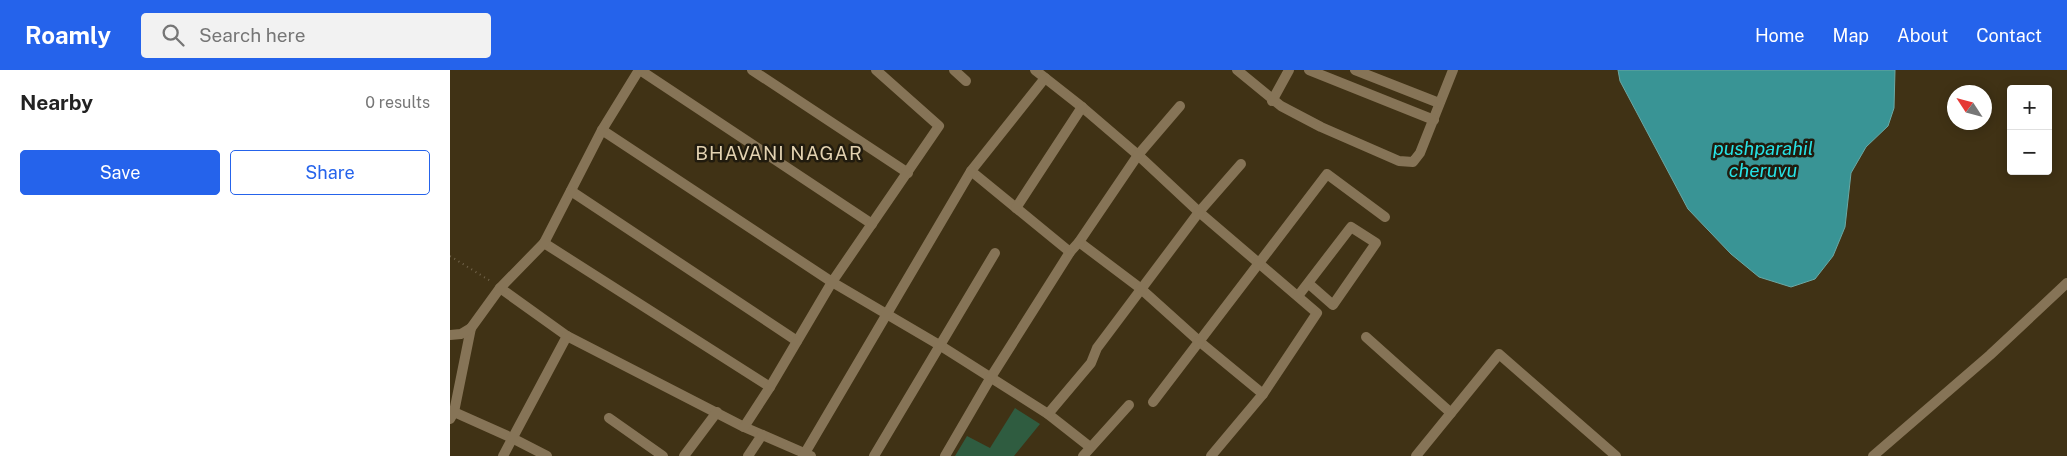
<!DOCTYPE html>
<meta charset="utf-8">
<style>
body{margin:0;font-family:"Public Sans",sans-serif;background:#f2f2f2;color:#222}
.controls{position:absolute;right:15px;top:15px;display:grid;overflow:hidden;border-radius:5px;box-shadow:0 2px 12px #0003}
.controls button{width:45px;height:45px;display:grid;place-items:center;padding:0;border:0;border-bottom:1px solid #e0e0e0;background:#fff;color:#222;font:25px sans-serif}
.compass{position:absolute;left:1497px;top:15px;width:45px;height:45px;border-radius:50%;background:#fff;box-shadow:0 2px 12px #0003;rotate:306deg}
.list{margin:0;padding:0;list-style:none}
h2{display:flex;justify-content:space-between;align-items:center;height:65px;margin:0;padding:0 20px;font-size:21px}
h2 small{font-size:16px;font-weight:400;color:#767676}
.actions{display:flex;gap:10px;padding:15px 20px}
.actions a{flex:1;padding:11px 0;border:1px solid #2563eb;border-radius:5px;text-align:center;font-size:18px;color:#2563eb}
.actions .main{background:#2563eb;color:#fff}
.icon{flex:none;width:28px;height:28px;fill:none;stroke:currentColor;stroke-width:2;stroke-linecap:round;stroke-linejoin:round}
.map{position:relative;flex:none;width:1617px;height:386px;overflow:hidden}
header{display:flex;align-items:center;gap:30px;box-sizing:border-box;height:70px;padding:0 25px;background:#2563eb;color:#fff}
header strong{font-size:24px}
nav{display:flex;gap:28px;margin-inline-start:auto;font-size:18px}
.search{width:350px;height:45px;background:#f2f2f2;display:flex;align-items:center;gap:12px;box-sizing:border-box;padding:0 18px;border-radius:5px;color:#767676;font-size:19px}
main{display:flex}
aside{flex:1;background:#fff}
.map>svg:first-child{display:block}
.green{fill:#2f5c40}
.water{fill:#399495;stroke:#6ba8a4}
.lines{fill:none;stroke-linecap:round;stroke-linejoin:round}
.path{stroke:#71644b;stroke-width:2;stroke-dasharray:1 4;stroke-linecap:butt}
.minor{stroke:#867457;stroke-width:10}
.tertiary{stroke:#867457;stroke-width:10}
.labels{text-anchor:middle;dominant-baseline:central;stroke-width:5;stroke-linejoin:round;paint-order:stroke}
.water-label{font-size:19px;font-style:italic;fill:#26e2e5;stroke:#211b0e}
.neighbourhood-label{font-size:19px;letter-spacing:1px;fill:#e3d2b1;stroke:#211b0e}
</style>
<header>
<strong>Roamly</strong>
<div class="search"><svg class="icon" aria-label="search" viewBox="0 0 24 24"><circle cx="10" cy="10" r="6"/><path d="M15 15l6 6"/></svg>Search here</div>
<nav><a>Home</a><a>Map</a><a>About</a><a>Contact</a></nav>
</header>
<main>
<aside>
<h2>Nearby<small>0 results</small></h2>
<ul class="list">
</ul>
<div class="actions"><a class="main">Save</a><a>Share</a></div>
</aside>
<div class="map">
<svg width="1617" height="386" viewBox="0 0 1617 386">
<rect width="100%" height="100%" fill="#403215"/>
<path class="green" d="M565 338 590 354 564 386H505L517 366 540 378Z"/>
<path class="water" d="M1168 0H1445L1444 38 1438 56 1416 77 1401 103 1395 157 1383 186 1365 209 1341 217 1309 207 1281 184 1238 139 1170 11Z"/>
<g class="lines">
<path class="path" d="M0 186 42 212"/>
<g class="minor">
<path d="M190 0 422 154"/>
<path d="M302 0 458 103"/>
<path d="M504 0 516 11"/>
<path d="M585 0 632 37 688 85 749 142 867 243 813 324 761 386"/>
<path d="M787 0 831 36 871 57 949 91 963 92 970 83 1003 0"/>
<path d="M859 0 984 50"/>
<path d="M905 0 989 33"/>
<path d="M595 8 521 101 620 182"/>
<path d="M822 31 839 0"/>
<path d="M152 60 382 212 491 276 598 344 640 377"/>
<path d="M121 121 347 271"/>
<path d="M566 138 632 37"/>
<path d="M629 172 690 218 750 272 813 324"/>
<path d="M94 173 320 317"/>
<path d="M50 218 117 266 294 357 361 386"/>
<path d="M848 226 901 157 926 173 883 235 858 213"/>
<path d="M916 267 1001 343"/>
<path d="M703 332 877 104 935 147"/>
<path d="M4 342 62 368 97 386"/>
<path d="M598 344 641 293 647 278 749 142 791 94"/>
<path d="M159 348 213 386"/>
<path d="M0 349 4 342 21 258"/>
<path d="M294 357 320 317 382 212 489 56 426 0"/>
<path d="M355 383 521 101"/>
<path d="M53 386 117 266"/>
<path d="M234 386 267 342"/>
<path d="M298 386 312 365"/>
<path d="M424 386 545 183"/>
<path d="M495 386 541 307 620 182 629 172 688 85 730 36"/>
<path d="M633 386 679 335"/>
<path d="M966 386 1049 284 1166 386"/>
<path d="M1423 386 1540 285 1617 213"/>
</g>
<path class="tertiary" d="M0 265 11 264 21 258 50 218 94 173 152 60 189 0"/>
</g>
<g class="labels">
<g class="water-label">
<text x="1313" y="78">pushparahil<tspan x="1313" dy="22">cheruvu</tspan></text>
</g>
<g class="neighbourhood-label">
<text x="329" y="83">BHAVANI NAGAR</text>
</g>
</g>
</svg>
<div class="controls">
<button>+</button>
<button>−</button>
</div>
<svg class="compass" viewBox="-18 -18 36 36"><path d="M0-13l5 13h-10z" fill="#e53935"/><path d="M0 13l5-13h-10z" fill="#767676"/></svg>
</div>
</main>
